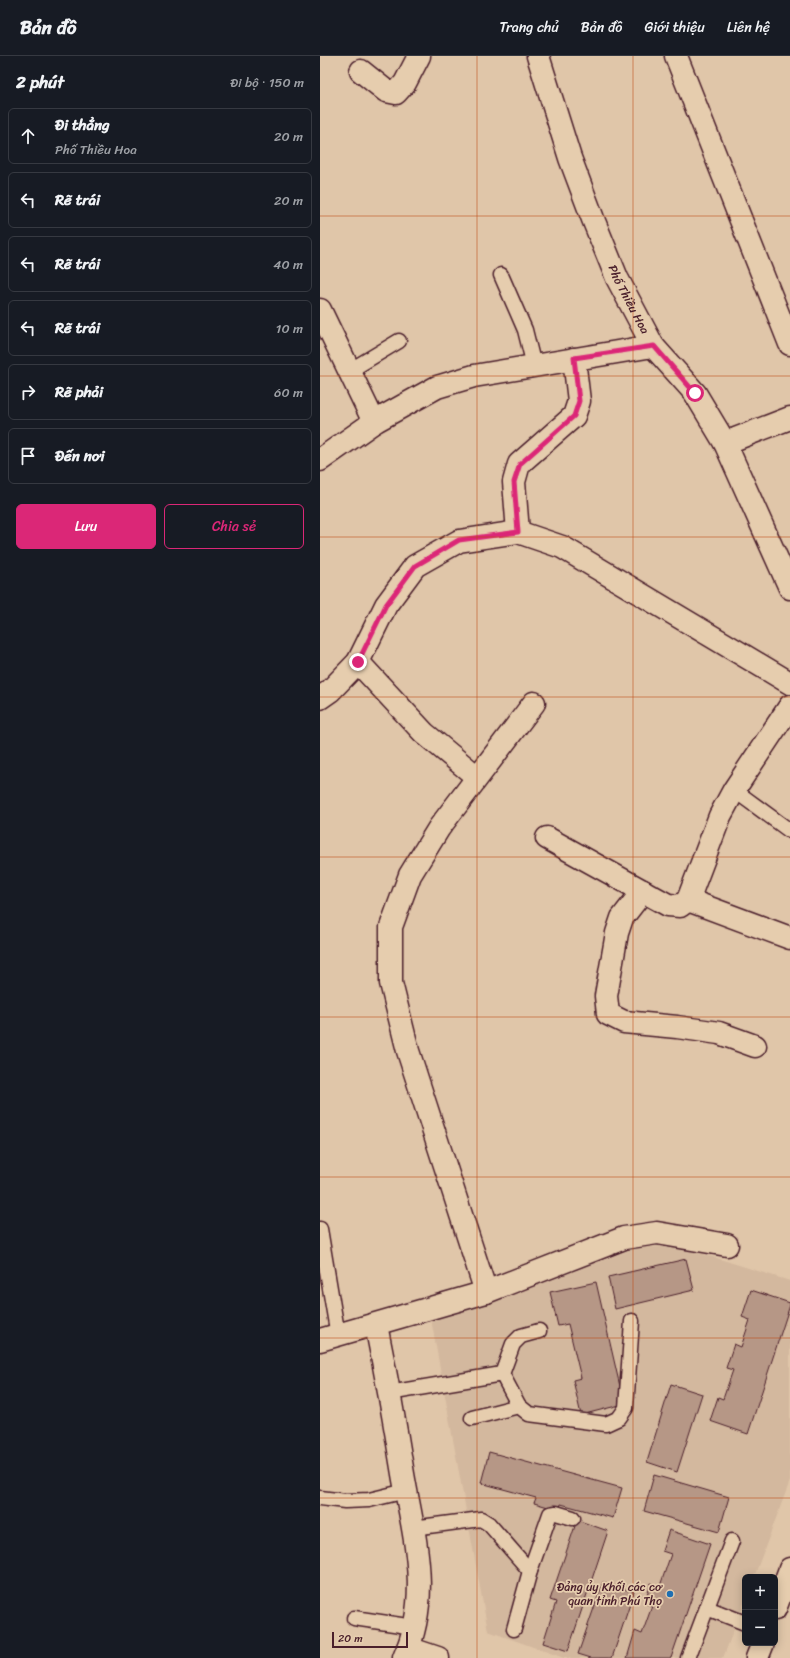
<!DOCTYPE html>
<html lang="vi">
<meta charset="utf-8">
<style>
body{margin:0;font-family:Sriracha,sans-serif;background:#20242c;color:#f1f3f6}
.controls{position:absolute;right:12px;bottom:12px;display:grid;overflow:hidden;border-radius:6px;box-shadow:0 2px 10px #0003}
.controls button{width:36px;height:36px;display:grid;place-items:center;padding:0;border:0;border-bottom:1px solid #363941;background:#171b24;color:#f1f3f6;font:20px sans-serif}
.scale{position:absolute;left:12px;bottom:10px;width:76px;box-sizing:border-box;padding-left:4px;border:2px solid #4a1f2b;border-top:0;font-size:11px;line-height:14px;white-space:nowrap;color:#4a1f2b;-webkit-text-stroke:3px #e6cdae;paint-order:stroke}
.stop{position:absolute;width:12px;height:12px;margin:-9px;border:3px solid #db2777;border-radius:50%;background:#fff}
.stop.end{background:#db2777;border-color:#fff;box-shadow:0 1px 4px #0008}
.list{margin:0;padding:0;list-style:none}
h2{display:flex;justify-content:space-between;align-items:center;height:52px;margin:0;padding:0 16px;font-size:17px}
h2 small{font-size:13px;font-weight:400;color:#9ea1a6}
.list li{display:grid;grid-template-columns:26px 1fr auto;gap:12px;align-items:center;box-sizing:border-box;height:56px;margin:0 8px 8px;padding:0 8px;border:1px solid #363941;border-radius:6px}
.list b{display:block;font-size:15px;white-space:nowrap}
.list p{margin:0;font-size:13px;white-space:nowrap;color:#9ea1a6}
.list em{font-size:13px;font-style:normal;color:#9ea1a6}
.actions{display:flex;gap:8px;padding:12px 16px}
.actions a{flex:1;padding:9px 0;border:1px solid #db2777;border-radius:6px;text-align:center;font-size:14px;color:#db2777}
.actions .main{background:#db2777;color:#fff}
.icon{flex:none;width:22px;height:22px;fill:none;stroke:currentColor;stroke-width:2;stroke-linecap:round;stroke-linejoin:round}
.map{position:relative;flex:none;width:470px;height:1602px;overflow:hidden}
header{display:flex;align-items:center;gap:24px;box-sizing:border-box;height:56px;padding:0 20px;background:#171b24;border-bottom:1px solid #363941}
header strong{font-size:19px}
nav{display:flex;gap:22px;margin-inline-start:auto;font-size:14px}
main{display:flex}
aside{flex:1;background:#171b24}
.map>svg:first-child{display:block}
.built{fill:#d3b89e}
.building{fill:#b69786;stroke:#4a1f2b}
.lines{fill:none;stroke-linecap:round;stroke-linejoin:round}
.lane-casing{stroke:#4a1f2b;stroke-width:17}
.street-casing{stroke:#4a1f2b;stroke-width:25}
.lane{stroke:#e6cdae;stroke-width:14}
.street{stroke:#e6cdae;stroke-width:22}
.route{stroke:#db2777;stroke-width:5}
.grid{fill:none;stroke:#c04a14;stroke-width:1;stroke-opacity:0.55}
.poi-dot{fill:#1f6fb2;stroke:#e6cdae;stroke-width:1.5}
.labels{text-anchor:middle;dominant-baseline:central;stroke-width:3.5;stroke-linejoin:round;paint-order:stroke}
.street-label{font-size:12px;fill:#4a1f2b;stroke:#e6cdae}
.poi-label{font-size:12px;fill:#4a1f2b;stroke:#e6cdae;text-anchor:end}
</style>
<header>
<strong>Bản đồ</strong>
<nav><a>Trang chủ</a><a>Bản đồ</a><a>Giới thiệu</a><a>Liên hệ</a></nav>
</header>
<main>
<aside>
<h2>2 phút<small>Đi bộ · 150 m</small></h2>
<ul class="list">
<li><svg class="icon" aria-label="ahead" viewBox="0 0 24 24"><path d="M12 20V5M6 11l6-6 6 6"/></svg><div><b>Đi thẳng</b><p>Phố Thiều Hoa</p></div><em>20 m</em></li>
<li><svg class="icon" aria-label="left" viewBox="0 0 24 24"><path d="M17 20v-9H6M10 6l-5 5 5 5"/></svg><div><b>Rẽ trái</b></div><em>20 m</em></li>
<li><svg class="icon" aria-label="left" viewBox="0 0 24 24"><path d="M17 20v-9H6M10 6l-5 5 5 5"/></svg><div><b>Rẽ trái</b></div><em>40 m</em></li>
<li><svg class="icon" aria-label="left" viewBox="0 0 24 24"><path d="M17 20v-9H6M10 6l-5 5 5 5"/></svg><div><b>Rẽ trái</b></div><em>10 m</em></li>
<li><svg class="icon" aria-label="right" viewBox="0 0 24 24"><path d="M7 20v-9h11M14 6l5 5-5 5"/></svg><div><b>Rẽ phải</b></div><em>60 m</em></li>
<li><svg class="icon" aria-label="arrive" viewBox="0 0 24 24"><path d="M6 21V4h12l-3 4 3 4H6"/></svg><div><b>Đến nơi</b></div></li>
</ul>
<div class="actions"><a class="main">Lưu</a><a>Chia sẻ</a></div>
</aside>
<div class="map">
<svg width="470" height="1602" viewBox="0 0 470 1602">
<rect width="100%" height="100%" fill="#e0c6a9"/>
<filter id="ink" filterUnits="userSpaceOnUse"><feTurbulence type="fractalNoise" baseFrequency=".025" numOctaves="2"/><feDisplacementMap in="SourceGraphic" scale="8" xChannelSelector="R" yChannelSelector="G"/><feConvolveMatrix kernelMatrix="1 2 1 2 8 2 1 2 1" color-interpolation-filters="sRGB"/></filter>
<g filter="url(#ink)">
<path class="built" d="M350 1190 390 1200 470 1225V1425L434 1521H425V1545L403 1602H244L168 1575 111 1263 195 1238 315 1192Z"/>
<g class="building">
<path d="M366 1203 374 1234 295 1253 288 1221Z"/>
<path d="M276 1226 304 1348 261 1359 253 1324 261 1322 248 1268 238 1270 230 1236Z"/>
<path d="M431 1234 470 1247V1249L428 1378 390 1365 398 1341 403 1343 413 1314 406 1312 414 1288 421 1291 430 1264 422 1261Z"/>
<path d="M351 1328 382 1338 357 1416 327 1406Z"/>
<path d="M169 1396 302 1432 293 1462 241 1448 239 1454 214 1447 216 1442 161 1427Z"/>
<path d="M334 1419 409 1441 399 1476 324 1455Z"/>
<path d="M257 1464 288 1475 248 1595 223 1587 236 1546 230 1544Z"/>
<path d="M349 1474 390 1488 351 1602H307L315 1575 322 1578 332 1550 324 1547 331 1527 340 1530 351 1498 342 1495Z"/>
<path d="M283 1526 314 1536 292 1602H271L258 1598Z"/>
</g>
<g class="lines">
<g class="lane-casing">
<g id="lane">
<path d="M181 219 205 274 214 310"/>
<path d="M29 315 79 285"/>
<path d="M414 734 470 775"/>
<path d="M0 1173 18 1280"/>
<path d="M182 1318 193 1288 201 1280 219 1275"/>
<path d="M69 1337 182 1318 199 1350 209 1358 286 1368 299 1362 306 1352 312 1265"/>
<path d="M152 1362 199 1350"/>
<path d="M0 1442 25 1445 49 1444 86 1435"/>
<path d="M93 1472 161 1463 169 1468 210 1515 194 1573"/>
<path d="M210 1515 230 1458 236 1457 253 1462"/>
<path d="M387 1552 425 1567"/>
<path d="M34 1562 94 1571"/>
<path d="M368 1602 412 1485"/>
</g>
</g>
<g class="street-casing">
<g id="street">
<path id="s1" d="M218 0 250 102 273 163 297 222 333 290 375 337 405 387 470 532"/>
<path d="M356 0 470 288"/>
<path d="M41 15 66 35 76 37 85 27 99 0"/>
<path d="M0 254 54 366"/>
<path d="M405 387 470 362"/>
<path d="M0 404 54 366 117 331 154 320 333 290"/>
<path d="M198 476 194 426 199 408 254 360 259 345 254 303"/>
<path d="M38 606 104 677 157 721"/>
<path d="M0 642 10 635 38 606 66 549 95 510 139 485 198 476 242 491 470 627"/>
<path d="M227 782 348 849 360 850 368 844 400 760 414 734 470 650"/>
<path d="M323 835 302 862 297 877 286 940 288 958 304 966 357 971 399 977 435 990"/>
<path d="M368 844 470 882"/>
<path d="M166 1236 88 995 71 927V871L90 819 119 772 214 647"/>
<path d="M56 1269C66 1318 75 1368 83 1418 94 1482 112 1539 84 1602"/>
<path d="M0 1284 166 1236 304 1182 337 1177 407 1189"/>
<path d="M455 1553 470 1513"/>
<path d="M88 1592 118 1602"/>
<path d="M437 1602 443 1587"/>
</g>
</g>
<use href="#lane" class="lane"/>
<use href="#street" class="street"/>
</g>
</g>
<g class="lines" filter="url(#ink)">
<path class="route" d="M38 606 66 549 95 510 139 484 198 476 194 426 200 408 254 360 259 345 254 302 334 290 375 337"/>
</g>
<path class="grid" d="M157 0V1602M313 0V1602M0 160H470M0 320H470M0 481H470M0 641H470M0 801H470M0 961H470M0 1121H470M0 1282H470M0 1442H470"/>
<circle class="poi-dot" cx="350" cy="1538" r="4"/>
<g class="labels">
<g class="street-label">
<text stroke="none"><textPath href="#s1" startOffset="260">Phố Thiều Hoa</textPath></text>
</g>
<g class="poi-label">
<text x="342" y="1531">Đảng ủy Khối các cơ<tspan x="342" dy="14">quan tỉnh Phú Thọ</tspan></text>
</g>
</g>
</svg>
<div class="controls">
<button>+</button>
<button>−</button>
</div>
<div class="scale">20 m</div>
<div class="stop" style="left:375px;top:337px"></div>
<div class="stop end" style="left:38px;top:606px"></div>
</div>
</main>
